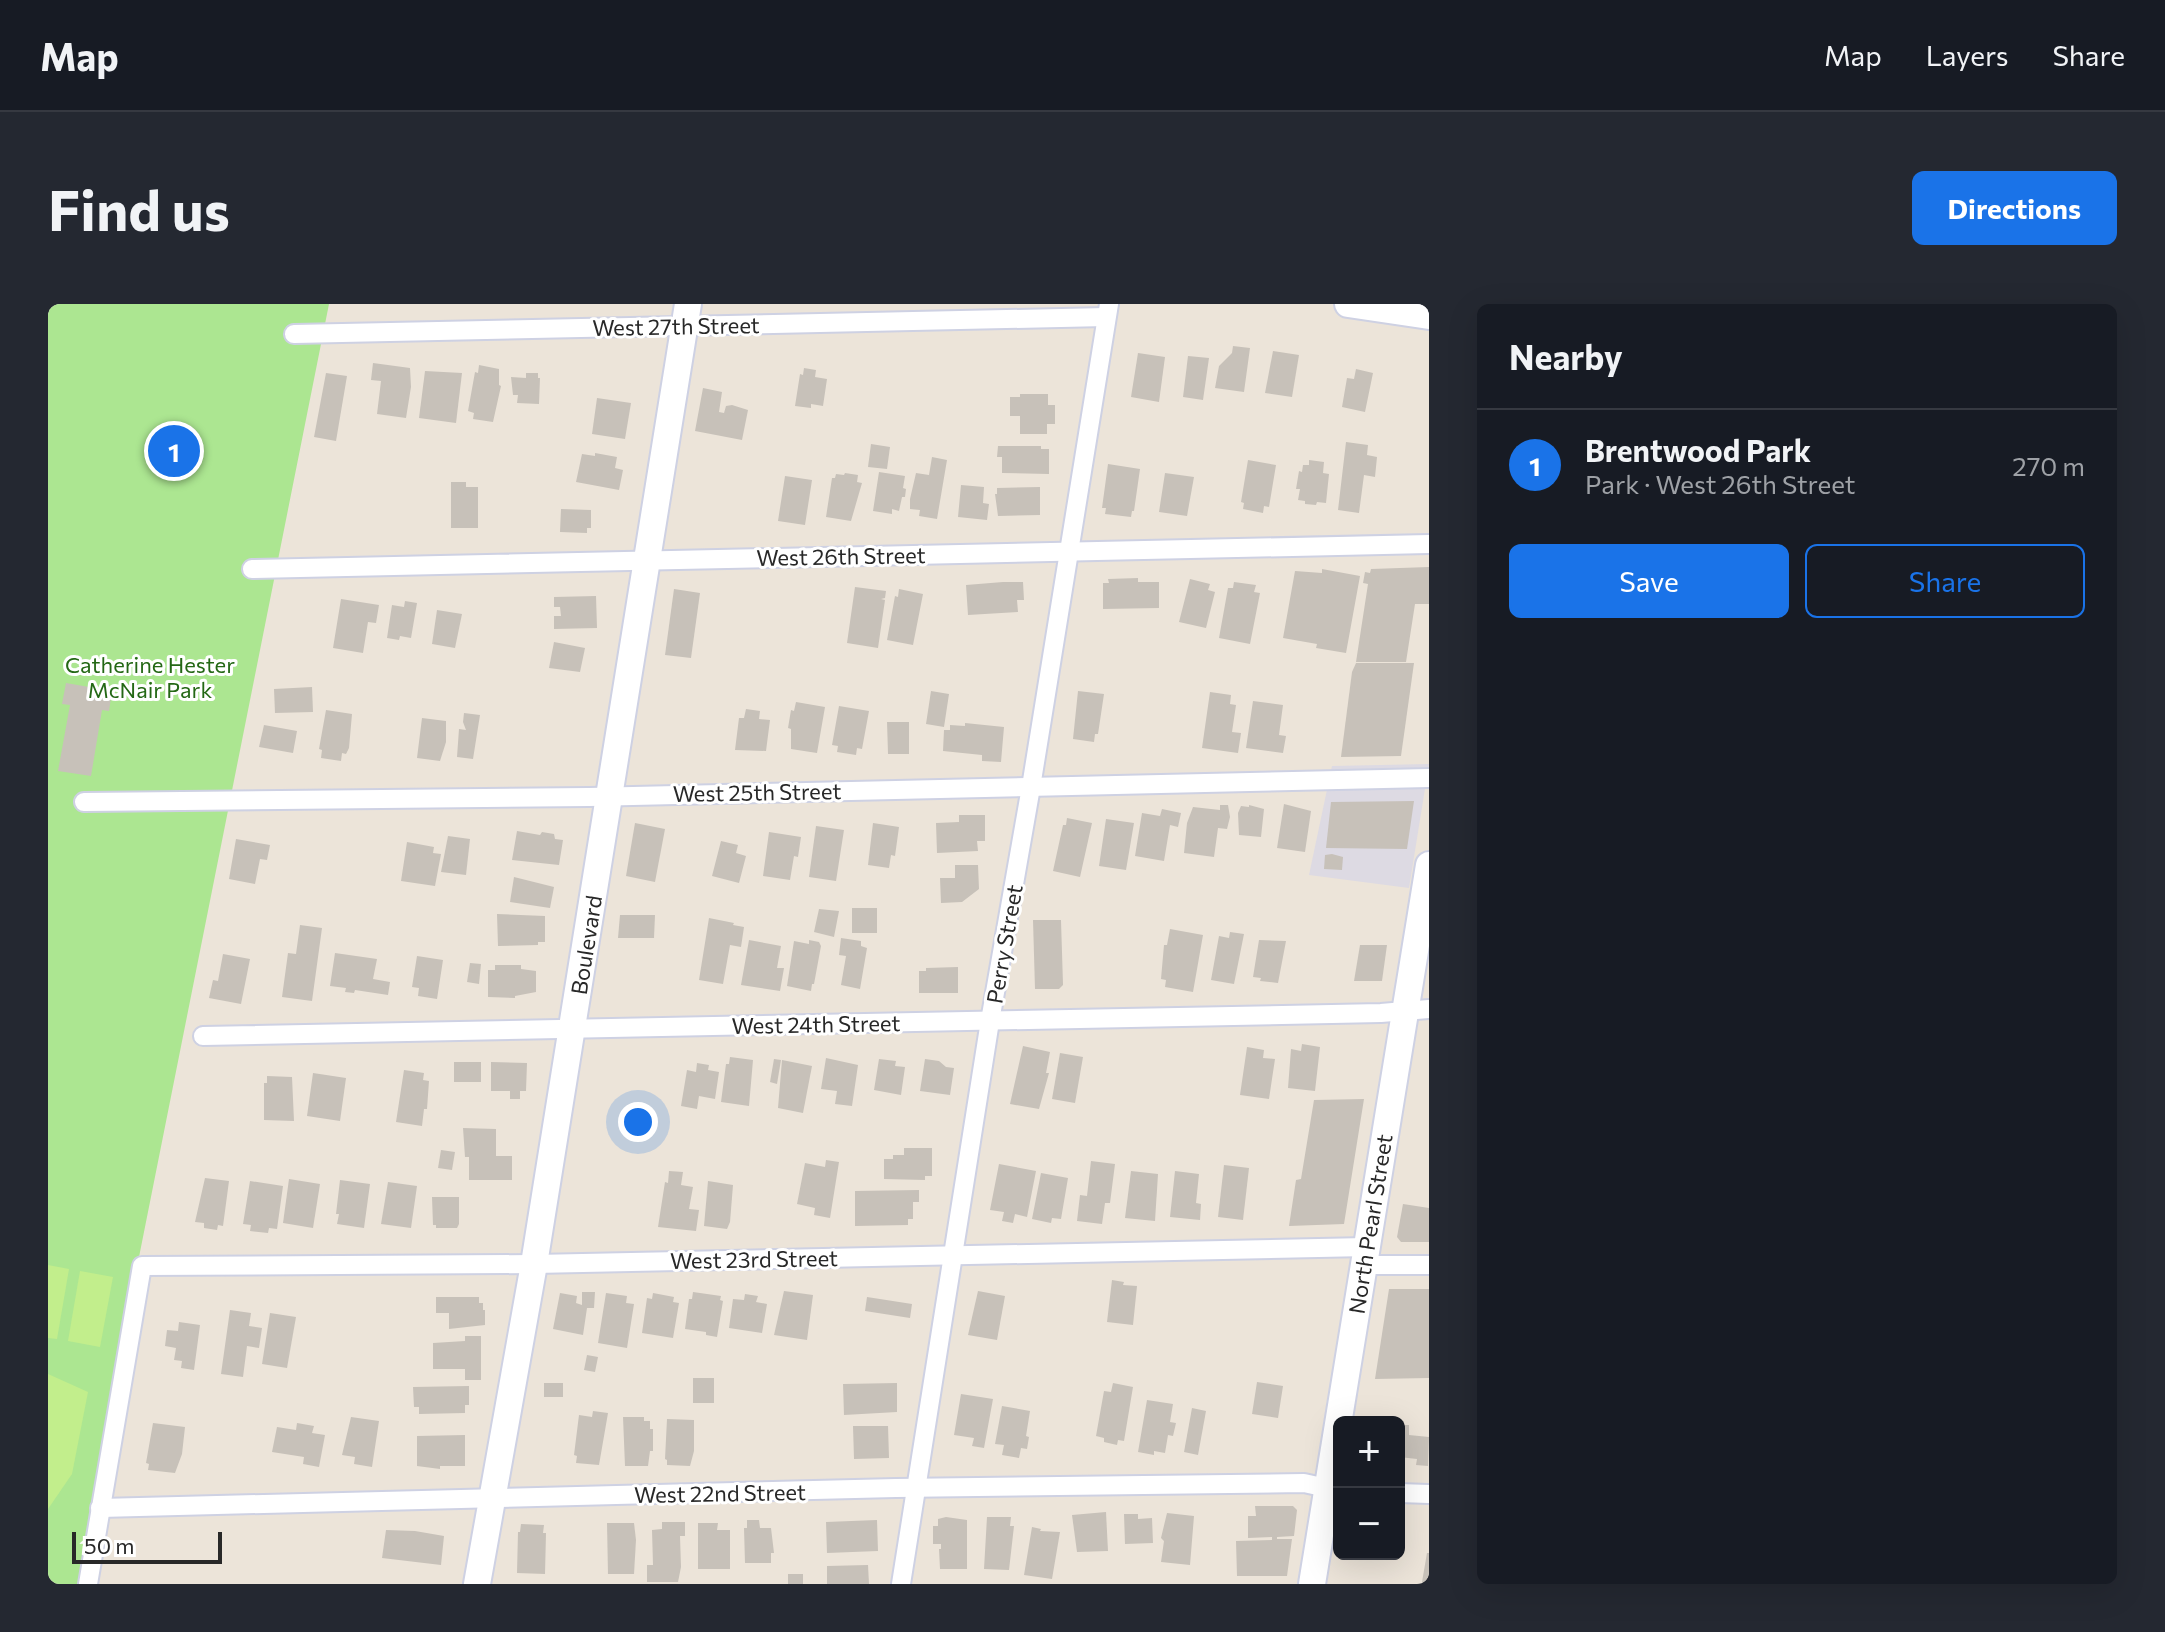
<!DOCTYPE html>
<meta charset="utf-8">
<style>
body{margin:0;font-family:Commissioner,sans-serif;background:#242831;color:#f1f3f6}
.controls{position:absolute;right:24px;bottom:24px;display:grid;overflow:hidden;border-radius:12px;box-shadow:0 8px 32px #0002}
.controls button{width:72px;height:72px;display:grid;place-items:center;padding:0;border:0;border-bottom:2px solid #363941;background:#171b24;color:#f1f3f6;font:40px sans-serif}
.scale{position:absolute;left:24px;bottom:20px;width:150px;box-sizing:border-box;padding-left:8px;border:4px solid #282828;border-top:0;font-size:22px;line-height:28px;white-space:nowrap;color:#282828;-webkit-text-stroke:6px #fff;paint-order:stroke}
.you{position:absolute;left:590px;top:818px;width:28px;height:28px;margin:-20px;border:6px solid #fff;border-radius:50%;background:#1a73e8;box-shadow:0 0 0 12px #1a73e833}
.badge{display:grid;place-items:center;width:52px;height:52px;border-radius:50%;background:#1a73e8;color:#fff;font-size:26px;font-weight:700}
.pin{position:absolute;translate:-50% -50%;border:4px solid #fff;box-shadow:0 2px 8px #0006}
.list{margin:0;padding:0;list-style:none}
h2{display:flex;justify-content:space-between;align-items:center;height:104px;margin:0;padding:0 32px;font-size:34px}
h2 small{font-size:26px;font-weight:400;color:#9ea1a6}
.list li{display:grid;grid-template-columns:52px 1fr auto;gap:24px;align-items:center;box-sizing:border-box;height:112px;padding:0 32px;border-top:2px solid #363941}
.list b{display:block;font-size:30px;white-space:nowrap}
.list p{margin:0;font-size:26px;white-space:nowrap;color:#9ea1a6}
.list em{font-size:26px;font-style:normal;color:#9ea1a6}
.actions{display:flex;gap:16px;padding:24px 32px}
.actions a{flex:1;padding:18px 0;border:2px solid #1a73e8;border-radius:12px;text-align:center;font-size:28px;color:#1a73e8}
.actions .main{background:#1a73e8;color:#fff}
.map{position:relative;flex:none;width:1381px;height:1280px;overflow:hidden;border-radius:12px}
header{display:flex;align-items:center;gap:48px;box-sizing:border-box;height:112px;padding:0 40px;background:#171b24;border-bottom:2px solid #363941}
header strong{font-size:38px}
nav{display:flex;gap:44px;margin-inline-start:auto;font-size:28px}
.intro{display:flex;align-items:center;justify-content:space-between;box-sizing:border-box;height:192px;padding:0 48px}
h1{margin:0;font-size:56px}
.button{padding:20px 36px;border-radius:12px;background:#1a73e8;color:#fff;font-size:28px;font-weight:700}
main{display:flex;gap:48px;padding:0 48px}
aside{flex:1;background:#171b24;border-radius:12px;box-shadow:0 8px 32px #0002}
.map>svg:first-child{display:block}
.industrial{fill:#dddae3}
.green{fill:#ace691}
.pitch{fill:#c2ee8c}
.building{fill:#c7c1b9}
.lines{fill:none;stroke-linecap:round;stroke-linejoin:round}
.street-casing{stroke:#ced1e3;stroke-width:22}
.secondary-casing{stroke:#ced1e3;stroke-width:30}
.street{stroke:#fff;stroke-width:18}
.secondary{stroke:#fff;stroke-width:26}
.labels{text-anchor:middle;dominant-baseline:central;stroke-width:6;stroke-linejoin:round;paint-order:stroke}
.street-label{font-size:22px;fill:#282828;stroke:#fff}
.park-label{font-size:22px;fill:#246815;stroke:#fff}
</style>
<header>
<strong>Map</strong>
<nav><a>Map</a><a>Layers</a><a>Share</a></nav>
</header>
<div class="intro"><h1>Find us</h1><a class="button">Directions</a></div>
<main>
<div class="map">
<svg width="1381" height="1280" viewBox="0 0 1381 1280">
<rect width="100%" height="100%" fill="#ece4d9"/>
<path class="industrial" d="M1381 460 1361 584 1261 571 1284 462Z"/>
<path class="green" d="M0 0H281L91 953 34 1280H0Z"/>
<g class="pitch">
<path d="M0 961 21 965 9 1035 0 1034Z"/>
<path d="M32 967 65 973 52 1043 20 1037Z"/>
<path d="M0 1070 40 1088 24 1170 0 1205Z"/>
</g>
<g class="building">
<path d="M1185 42 1202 44 1196 88 1167 84 1171 62 1184 49Z"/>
<path d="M1225 47 1251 51 1244 93 1217 89Z"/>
<path d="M1090 49 1117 53 1111 98 1083 93Z"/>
<path d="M1140 52 1161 54 1155 96 1135 93Z"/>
<path d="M325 59 362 64 363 83 358 114 329 110 333 77 323 76Z"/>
<path d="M431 61 451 65V81L453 82 445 118 425 115 426 109 420 107 427 68 430 69Z"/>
<path d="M756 64 768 66 767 73 779 75 775 102 763 100V104L747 102 752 70 755 71Z"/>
<path d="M1308 65 1325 69 1317 108 1294 103 1299 74 1306 75Z"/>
<path d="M377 67 414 69 408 119 371 114Z"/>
<path d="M278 69 299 72 288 137 266 133Z"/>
<path d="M478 69H490V74H492L491 100 469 99 470 91H465L463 73 478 74Z"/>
<path d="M655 84 674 88 671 108 676 109 678 102 684 101 700 106 694 136 647 127Z"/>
<path d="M972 90H1000V101H1007V120H999V130H972V112H962V93H972Z"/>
<path d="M549 94 583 99 577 135 544 130Z"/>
<path d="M1298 138 1320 141 1319 151 1329 153 1327 173 1316 171 1311 209 1290 206Z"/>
<path d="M823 140 842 143 839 165 820 163Z"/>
<path d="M950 142H993V145H1001V170L954 169V153H949Z"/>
<path d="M547 149 569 153 567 164 575 166 571 186 528 178 534 150 547 152Z"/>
<path d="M884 153 899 156 889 215 871 212 872 206 862 205V195L868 169 881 171Z"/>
<path d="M1200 156 1228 161 1221 203 1216 202 1215 209 1195 205 1196 199 1193 198Z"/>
<path d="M1261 156 1276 158 1275 169 1281 170 1278 199 1269 198 1268 201 1257 200V197L1250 196 1252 185H1248L1251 167 1254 168 1255 161H1261Z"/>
<path d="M1060 160 1092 165 1086 207H1084L1083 213 1057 210 1058 204H1054Z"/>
<path d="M831 168 857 172 855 184 858 185 857 193H854L851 207 844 205V210L825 207Z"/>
<path d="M797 169 810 171 809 178 814 179 803 217 778 213 784 174H787L788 170 796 171Z"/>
<path d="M1117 169 1146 173 1139 212 1111 208Z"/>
<path d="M737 172 764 176 757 221 730 217Z"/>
<path d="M403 178H418V183H430V224H403Z"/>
<path d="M913 181 936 183 935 199 941 200 939 216 910 213Z"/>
<path d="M992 183V211L950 212 947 190H949V184Z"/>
<path d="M513 205 543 206V224H539V229L512 228Z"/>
<path d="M1381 263V300H1367L1358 358H1308L1320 280 1315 279 1317 268 1322 269 1323 265Z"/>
<path d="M1274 265 1312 272 1298 349 1268 344 1269 340 1235 334 1247 267 1274 269Z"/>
<path d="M1090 274V278H1111V304L1055 305V279H1061L1060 275Z"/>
<path d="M1142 275 1162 280 1160 286 1167 288 1158 324 1131 318Z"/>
<path d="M955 278H975L976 296H969L970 308 920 311 918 281Z"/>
<path d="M1186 278 1208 281 1206 288 1212 289 1202 340 1171 334 1180 284H1185Z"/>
<path d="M807 283 838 287 837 294 833 295 837 296 830 344 799 339Z"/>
<path d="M626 285 652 289 643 354 617 351Z"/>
<path d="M851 285 875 290 865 341 839 336 847 292 850 293Z"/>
<path d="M548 292 549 324 506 325V312H513L512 303H506V293Z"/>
<path d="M293 295 331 301 328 319 320 318 315 349 285 344Z"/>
<path d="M357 297 369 299 363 334 352 332 351 336 339 334 344 301 356 303Z"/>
<path d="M389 306 414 310 407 344 384 340Z"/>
<path d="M506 338 537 344 532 368 501 364Z"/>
<path d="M1308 359H1366L1353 452 1293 453 1304 368Z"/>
<path d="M18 379 64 387 61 407 54 406 43 472 10 467 22 401 14 400Z"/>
<path d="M264 383 265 408 227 409 226 385Z"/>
<path d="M883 387 901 390 896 423 878 420Z"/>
<path d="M1030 387 1056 390 1050 430H1047L1046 438 1025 435Z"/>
<path d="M1162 388 1183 391 1182 400 1188 401 1184 428 1193 429 1190 449 1154 444Z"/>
<path d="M1205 397 1235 401 1231 431 1238 432 1235 449 1198 444Z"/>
<path d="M748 398 777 403 769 449 743 445V425L740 424 743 406 746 407Z"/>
<path d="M791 402 821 407 814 445 809 444 808 451 789 448 790 442 784 441Z"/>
<path d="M698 405 712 407 711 415 722 416 718 447 687 446 691 414H696Z"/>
<path d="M278 406 304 410 301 444 298 450 294 449 293 457 273 454 274 446 271 445Z"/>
<path d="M416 409 432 411 425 455 409 453 411 425 418 426 415 418Z"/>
<path d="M374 414 398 417V438L392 457 369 454Z"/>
<path d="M839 418H861V450H840Z"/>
<path d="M917 419 956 423 953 458 934 457V451L895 447 896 426H902V421L917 422Z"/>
<path d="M216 421 249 427 245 449 211 443Z"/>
<path d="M1366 497 1359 545 1278 544 1283 498Z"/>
<path d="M1236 500 1263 507 1257 548 1229 544Z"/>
<path d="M1172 501H1180L1182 513 1179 525 1170 524 1166 553 1136 549 1139 519 1145 503 1172 506Z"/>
<path d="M1201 501 1216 505 1213 533 1191 531 1190 509 1193 502 1201 503Z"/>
<path d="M1114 505 1133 509 1130 523 1122 521 1116 557 1087 552 1094 509 1112 512Z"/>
<path d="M911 511H937V537H929L930 547 889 549 888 519 911 518Z"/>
<path d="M1019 514 1044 519 1032 573 1005 567 1015 521H1018Z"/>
<path d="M1058 515 1086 519 1078 566 1051 562Z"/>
<path d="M587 519 617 525 607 578 578 572Z"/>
<path d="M825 519 851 523 847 552 843 551 841 564 820 561Z"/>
<path d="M768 522 796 526 788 577 761 573Z"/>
<path d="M469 527 492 531 494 528 506 530 507 535 515 536 511 561 464 556Z"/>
<path d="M721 528 753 533 750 553 746 552 742 576 715 572Z"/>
<path d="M400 532 422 535 418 571 393 568Z"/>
<path d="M188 535 222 541 219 556 212 555 207 580 181 575Z"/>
<path d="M673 537 690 541 688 549 698 552 691 579 664 572Z"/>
<path d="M359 538 386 543 385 549 393 550 387 582 353 577Z"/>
<path d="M1284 550 1295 553 1294 566 1276 565 1277 551Z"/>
<path d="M907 561H930L931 585 914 598 893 599 892 574H907Z"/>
<path d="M466 573 506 583 502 604 462 598Z"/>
<rect x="804" y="604" width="25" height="25"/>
<path d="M771 605 791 607 786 633 766 628Z"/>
<path d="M449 610 497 612V638H490V641L450 642Z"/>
<path d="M572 611H607L606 634H570Z"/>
<path d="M661 614 686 619 685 621 696 623 693 643 682 641 675 680 651 676Z"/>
<path d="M985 616H1013L1015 681 1011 685H987Z"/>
<path d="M252 621 274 624 264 697 234 693 240 649 248 650Z"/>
<path d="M1122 625 1155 631 1145 688 1117 683 1118 676 1113 675 1116 641H1119Z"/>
<path d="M1182 628 1196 630 1186 680 1163 676 1171 632 1181 634Z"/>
<path d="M793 634 813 637V642L819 644 812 685 793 681 798 652 791 651Z"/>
<path d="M701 636 733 642 729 664H736L732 687 693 681Z"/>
<path d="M761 636 771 638 773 642 766 680H764L763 687 739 682 746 637 761 640Z"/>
<path d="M1211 636 1238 637 1230 679 1212 677 1213 674 1205 673Z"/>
<path d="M1312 641H1339L1334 677H1306Z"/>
<path d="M287 649 329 655 325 675 342 678 340 691 307 686 306 689 297 688 298 684 282 682Z"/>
<path d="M175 650 202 655 193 700 161 694 165 676 170 677Z"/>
<path d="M369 652 395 656 389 695 370 692 371 684 364 683Z"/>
<path d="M422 659 433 660 431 680 419 678Z"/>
<path d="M447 661H473V665L488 667V688L467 692V694L440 693V666H447Z"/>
<path d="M910 663V689H871V667H878V664Z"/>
<path d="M1254 740 1272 743 1267 787 1240 784 1243 745 1253 747Z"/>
<path d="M975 742 1002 748 998 769H1001L991 805 962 800Z"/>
<path d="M1199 743 1216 746 1215 754 1227 755 1221 795 1192 791Z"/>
<path d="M1012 749 1035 753 1027 799 1004 795Z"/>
<path d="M682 753 705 756 701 802 673 798 678 760H681Z"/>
<path d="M778 754 810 761 804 802 787 800 789 787 773 785Z"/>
<path d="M726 755 733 756 729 780 722 778Z"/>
<path d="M831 755 848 757 847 762 857 763 853 791 826 786Z"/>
<path d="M877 755 891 757 898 763 906 764 902 791 872 787Z"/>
<path d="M734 756 764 762 755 809 730 804Z"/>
<rect x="406" y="758" width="27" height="20"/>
<path d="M443 758 479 759 478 787H472V795H462V787H443Z"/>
<path d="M649 759 661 761 660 766 671 768 667 795 651 792 649 805 633 802 639 766 648 768Z"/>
<path d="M356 766 376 769 375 776 381 777 379 805H376L374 822 348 818Z"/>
<path d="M265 769 298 774 292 817 259 812Z"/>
<path d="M219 772 244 773 246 817 216 816V779H219Z"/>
<path d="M1316 795 1296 920 1241 922 1248 876 1253 875 1266 796Z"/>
<path d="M415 824 448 825V852H464V876H421V853H417Z"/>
<path d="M856 844H884V872H877V876L836 875V855H845V851H856Z"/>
<path d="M393 846 407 848 404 866 390 864Z"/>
<path d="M778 856 791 858 782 914 766 911 767 904 749 900 757 859 777 863Z"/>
<path d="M1043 857 1067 860 1062 899H1057L1054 920 1029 917 1032 891 1039 892Z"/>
<path d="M951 860 988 867 979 913 967 910 965 919 954 917 956 908 942 906Z"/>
<path d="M1176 861 1201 864 1195 916 1170 913Z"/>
<path d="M621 867 635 868 633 881 645 883 641 905 651 906 648 927 610 923 617 878 620 879Z"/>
<path d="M1083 867 1110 870 1107 917 1077 914Z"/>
<path d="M1127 867 1151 870 1148 899 1153 900 1152 916 1122 913Z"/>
<path d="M993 869 1020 874 1013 915 1004 914 1003 919 984 915Z"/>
<path d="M157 874 181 877 175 922 170 921 169 926 156 924V919L147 918Z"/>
<path d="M241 875 272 880 265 924 235 919Z"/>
<path d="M292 876 322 880 316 924 289 920 291 910H288Z"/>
<path d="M202 877 235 882 229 925 221 924 220 929 202 927 203 921 195 920Z"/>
<path d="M660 877 685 881 682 918 679 925 656 922Z"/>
<path d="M340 878 369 882 363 924 333 920Z"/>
<path d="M871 886V898H865V915H860V921L807 922V887Z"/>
<path d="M384 893H411V920L409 924H388V921H385Z"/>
<path d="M1355 900 1381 904V938H1353L1349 933Z"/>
<path d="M1064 976 1076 978 1075 981 1089 982 1085 1021 1059 1018Z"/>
<path d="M1341 985H1381V1074L1327 1075Z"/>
<path d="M736 987 765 991 759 1036 726 1031Z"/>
<path d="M930 987 957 992 949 1036 920 1031Z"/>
<path d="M534 988H547L546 1004H539L535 1031 505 1025 512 989 529 992 528 999 534 1001Z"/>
<path d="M645 988 673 992 672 996 675 997 669 1033 658 1031V1028L637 1025 641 995H644Z"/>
<path d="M558 989 579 992 578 999 586 1000 579 1044 550 1039Z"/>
<path d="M605 989 626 993 625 998 631 999 625 1034 594 1029 599 994 604 995Z"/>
<path d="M697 990 710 992 708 998 719 1000 714 1029 681 1024 685 995 696 996Z"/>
<path d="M388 993H431V999H435V1006H437V1021L401 1025V1009H388Z"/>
<path d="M819 993 864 1000 862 1014 817 1007Z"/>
<path d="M182 1006 203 1009 201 1022 214 1024 211 1044 199 1042 195 1073 173 1070Z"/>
<path d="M222 1009 248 1013 239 1064 214 1060Z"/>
<path d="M131 1018 152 1021 146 1066 133 1064 134 1057 126 1056 128 1044 117 1042 119 1026 130 1027Z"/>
<path d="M417 1032H433V1076H417V1065H385V1039L417 1037Z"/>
<path d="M539 1051 550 1053 547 1068 536 1066Z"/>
<rect x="645" y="1074" width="21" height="25"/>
<path d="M1209 1078 1235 1082 1230 1114 1204 1110Z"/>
<rect x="496" y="1079" width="19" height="14"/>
<path d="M849 1079V1108L796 1111 795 1080Z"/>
<path d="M1065 1079 1085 1083 1076 1137 1070 1136 1069 1141 1056 1138V1134L1048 1132 1056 1087 1063 1088Z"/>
<path d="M421 1082V1101H417V1109L371 1110V1103H366L365 1083Z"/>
<path d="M913 1090 945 1095 936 1144 924 1142 926 1134 906 1131Z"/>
<path d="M1099 1096 1125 1100 1122 1118 1128 1119 1125 1132 1120 1131 1117 1149 1106 1147V1151L1090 1148Z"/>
<path d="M954 1102 982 1107 978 1132 981 1133 979 1145 973 1144 971 1154 954 1151 956 1141 947 1140Z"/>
<path d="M1144 1104 1158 1107 1150 1151 1136 1148Z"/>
<path d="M545 1107 560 1109 551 1161 528 1159 529 1152 526 1151 531 1111 544 1113Z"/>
<path d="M303 1113 331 1117 324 1163 306 1160 307 1153 294 1151Z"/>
<path d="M575 1113H596V1117H602V1125H605V1147H602L600 1162H577Z"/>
<path d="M619 1115 646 1116V1147L642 1162 619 1161V1156L617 1155Z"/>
<path d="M105 1119 137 1123 134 1150 127 1169 100 1166 101 1160 98 1159Z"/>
<path d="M249 1119 266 1122 264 1129 277 1131 271 1163 255 1160 256 1153 224 1148 229 1123 248 1126Z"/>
<path d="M1351 1121H1361V1131L1381 1133 1380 1162 1368 1161 1369 1155 1351 1153Z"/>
<path d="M805 1122H840L841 1154 806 1155Z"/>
<path d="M417 1131V1162H392V1165L369 1162V1132Z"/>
<path d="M1207 1202H1245L1249 1206 1246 1232 1229 1233V1235H1244L1239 1272H1189L1188 1237 1224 1236V1233L1200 1234V1212H1208Z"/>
<path d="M1058 1208 1060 1247 1029 1248 1024 1211Z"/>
<path d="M1119 1209 1146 1212 1142 1261 1113 1258 1116 1237 1113 1234Z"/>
<path d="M1076 1210H1090V1215L1104 1214 1105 1239 1077 1240Z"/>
<path d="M898 1213 919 1216V1265H892L891 1245H893V1240H885V1222H890V1215Z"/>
<path d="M939 1213H963L962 1222H966L961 1266 936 1265Z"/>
<path d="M699 1216H711L712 1224H723L726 1249H723V1259H697L696 1224H699Z"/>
<path d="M829 1216 830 1247 779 1249 778 1218Z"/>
<path d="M614 1218H637V1232H632L633 1263 630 1278H599V1261H605L604 1226 614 1225Z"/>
<path d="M559 1219H586L588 1236 586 1270H560Z"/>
<path d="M650 1219H670L669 1226H682V1265H650Z"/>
<path d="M473 1220 496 1221 495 1229H498L497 1270 469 1269 470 1228H472Z"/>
<path d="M984 1223 993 1225 992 1227 1012 1228 1004 1275 976 1271Z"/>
<path d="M338 1226 367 1227 396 1232 393 1261 334 1254Z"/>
<path d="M1379 1249H1381V1279L1374 1278Z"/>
<path d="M820 1261 821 1280H779V1262Z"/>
<rect x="740" y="1270" width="15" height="10"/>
</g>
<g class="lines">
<g class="street-casing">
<g id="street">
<path d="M246 30 1058 13"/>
<path d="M204 265 1381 240"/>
<path d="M36 498 541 493 1381 474"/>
<path d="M155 732 1333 709 1381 705"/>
<path d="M1315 961H1381"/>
<path d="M1351 1189 1381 1190"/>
<path d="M52 1204 848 1184 1256 1179 1288 1186"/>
<path d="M40 1280 94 962 486 960 1319 943"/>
<path d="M853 1280 942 717 983 483 1061 0"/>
</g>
</g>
<g class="secondary-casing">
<g id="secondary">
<path d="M1300 0 1381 12"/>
<path d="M429 1280 486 960 640 0"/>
<path d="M1264 1280 1381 561"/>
</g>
</g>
<use href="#street" class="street"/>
<use href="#secondary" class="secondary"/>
</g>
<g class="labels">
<g class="street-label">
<text transform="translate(628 22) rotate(-1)">West 27th Street</text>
<text transform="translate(793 252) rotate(-1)">West 26th Street</text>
<text transform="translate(709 488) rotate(-1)">West 25th Street</text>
<text transform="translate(956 640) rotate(-80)">Perry Street</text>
<text transform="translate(538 641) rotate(-81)">Boulevard</text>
<text transform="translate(768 720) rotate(-1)">West 24th Street</text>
<text transform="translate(1322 920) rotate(-81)">North Pearl Street</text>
<text transform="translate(706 955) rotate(-1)">West 23rd Street</text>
<text transform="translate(672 1189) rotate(-1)">West 22nd Street</text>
</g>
<g class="park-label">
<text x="102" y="360">Catherine Hester<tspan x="102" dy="25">McNair Park</tspan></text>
</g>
</g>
</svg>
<div class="controls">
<button>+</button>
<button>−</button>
</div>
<div class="scale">50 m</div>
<div class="you"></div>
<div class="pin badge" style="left:126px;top:147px">1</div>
</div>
<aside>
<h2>Nearby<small></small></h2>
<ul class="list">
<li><span class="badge">1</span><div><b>Brentwood Park</b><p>Park · West 26th Street</p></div><em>270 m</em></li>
</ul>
<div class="actions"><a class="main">Save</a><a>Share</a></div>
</aside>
</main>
